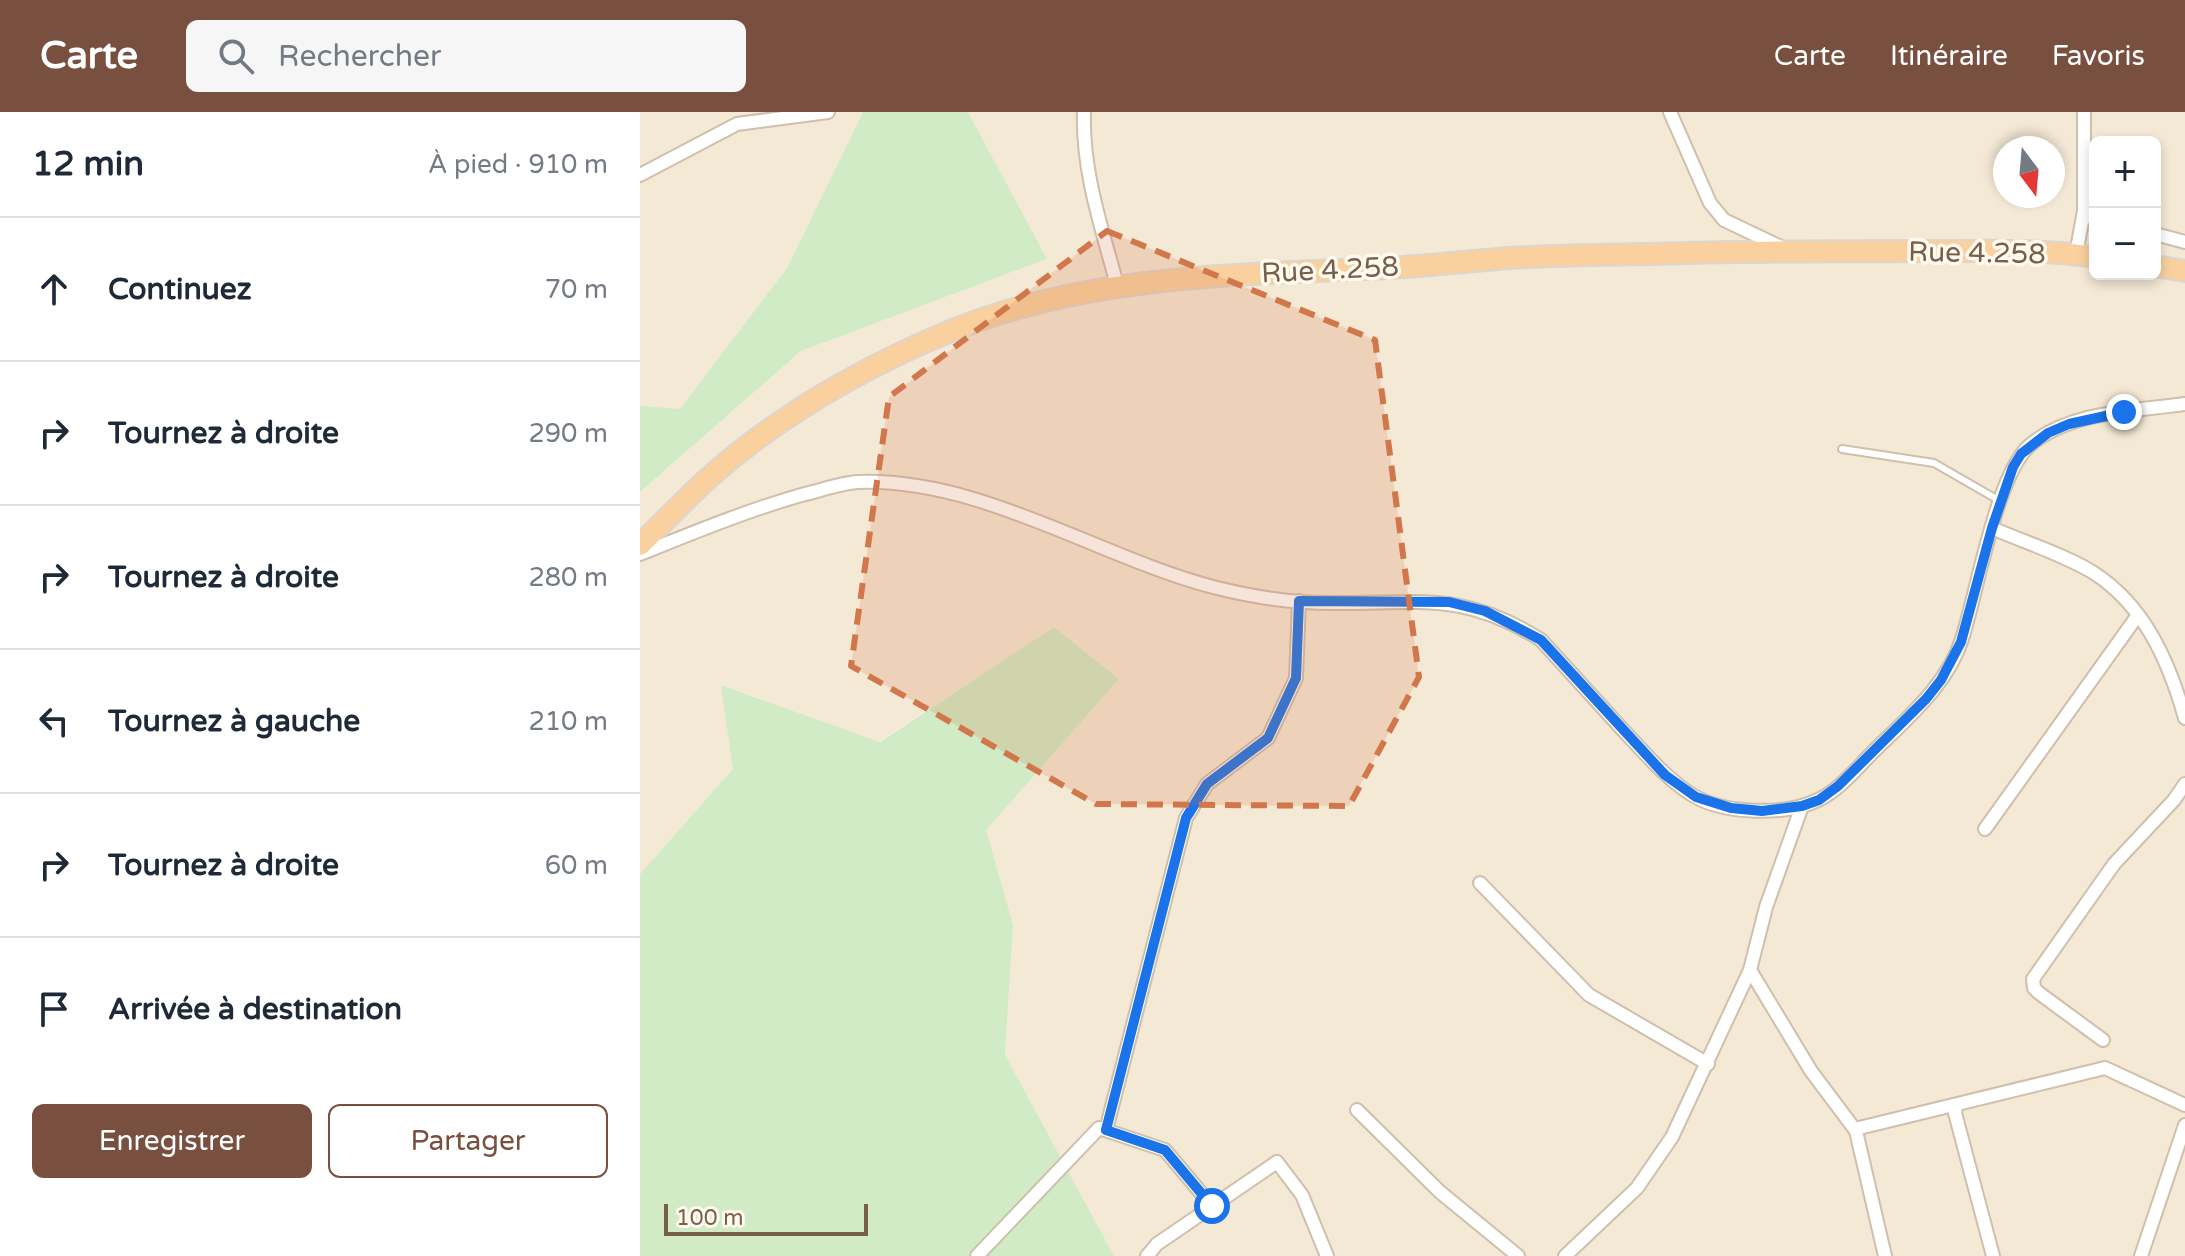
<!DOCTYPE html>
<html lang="fr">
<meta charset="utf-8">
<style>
body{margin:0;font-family:"Varela Round",sans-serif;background:#f6f6f7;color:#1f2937}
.controls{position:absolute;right:24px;top:24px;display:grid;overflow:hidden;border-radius:12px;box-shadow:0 4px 12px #0003}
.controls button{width:72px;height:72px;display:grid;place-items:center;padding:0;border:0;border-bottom:2px solid #e0e1e3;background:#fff;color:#1f2937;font:40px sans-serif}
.compass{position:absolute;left:1353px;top:24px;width:72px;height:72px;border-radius:50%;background:#fff;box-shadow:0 4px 12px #0003;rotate:164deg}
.scale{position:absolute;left:24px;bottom:20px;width:204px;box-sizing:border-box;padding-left:8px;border:4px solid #775f4b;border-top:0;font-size:22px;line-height:28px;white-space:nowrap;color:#775f4b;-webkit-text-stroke:6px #fffaed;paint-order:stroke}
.stop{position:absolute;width:24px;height:24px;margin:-18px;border:6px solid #1a73e8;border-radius:50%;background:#fff}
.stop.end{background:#1a73e8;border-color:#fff;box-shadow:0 2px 8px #0008}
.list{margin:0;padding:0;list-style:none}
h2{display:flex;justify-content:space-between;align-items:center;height:104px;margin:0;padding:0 32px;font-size:34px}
h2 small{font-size:26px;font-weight:400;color:#747a83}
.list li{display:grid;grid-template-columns:52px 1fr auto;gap:24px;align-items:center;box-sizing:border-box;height:144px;padding:0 32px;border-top:2px solid #e0e1e3}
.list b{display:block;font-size:30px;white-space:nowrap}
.list em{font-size:26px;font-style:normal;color:#747a83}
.actions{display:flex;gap:16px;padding:24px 32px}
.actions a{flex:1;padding:18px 0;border:2px solid #794f40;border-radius:12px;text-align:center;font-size:28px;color:#794f40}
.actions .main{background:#794f40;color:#fff}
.icon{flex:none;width:44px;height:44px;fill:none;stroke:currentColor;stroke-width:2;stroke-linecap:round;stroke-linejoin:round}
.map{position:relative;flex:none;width:1545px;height:1144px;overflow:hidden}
header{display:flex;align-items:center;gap:48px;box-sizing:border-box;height:112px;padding:0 40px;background:#794f40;color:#fff}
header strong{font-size:38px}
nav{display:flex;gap:44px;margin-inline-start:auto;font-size:28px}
.search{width:560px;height:72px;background:#f6f6f7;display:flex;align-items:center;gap:20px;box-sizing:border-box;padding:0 28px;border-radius:12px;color:#747a83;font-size:30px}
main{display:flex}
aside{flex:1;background:#fff}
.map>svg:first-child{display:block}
.residential{fill:#f4e9d5;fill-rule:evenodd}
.green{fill:#d0ebc5}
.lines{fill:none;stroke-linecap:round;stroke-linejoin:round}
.service-casing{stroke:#cfbfad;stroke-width:10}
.minor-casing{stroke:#cfbfad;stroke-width:16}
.trunk-casing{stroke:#dcd5d0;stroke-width:24}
.service{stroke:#fff;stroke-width:6}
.minor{stroke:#fff;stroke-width:12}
.trunk{stroke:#f9d09e;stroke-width:20}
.route{stroke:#1a73e8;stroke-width:10}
.marked{fill:#d1774b;fill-opacity:0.2;stroke:#d1774b;stroke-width:6;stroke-dasharray:16 10;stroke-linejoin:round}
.labels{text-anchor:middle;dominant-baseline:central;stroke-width:7;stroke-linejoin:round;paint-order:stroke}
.street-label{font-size:28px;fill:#775f4b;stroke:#fffaed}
</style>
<header>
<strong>Carte</strong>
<div class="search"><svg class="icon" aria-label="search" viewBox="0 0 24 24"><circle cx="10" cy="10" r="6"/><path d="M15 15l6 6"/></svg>Rechercher</div>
<nav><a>Carte</a><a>Itinéraire</a><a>Favoris</a></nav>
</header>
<main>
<aside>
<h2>12 min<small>À pied · 910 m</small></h2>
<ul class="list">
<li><svg class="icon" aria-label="ahead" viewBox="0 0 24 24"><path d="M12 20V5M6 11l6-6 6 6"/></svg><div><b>Continuez</b></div><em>70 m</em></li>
<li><svg class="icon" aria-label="right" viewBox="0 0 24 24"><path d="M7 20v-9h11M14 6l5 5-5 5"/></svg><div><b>Tournez à droite</b></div><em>290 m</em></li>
<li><svg class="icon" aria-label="right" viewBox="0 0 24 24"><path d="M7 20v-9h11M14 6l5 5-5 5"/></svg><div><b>Tournez à droite</b></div><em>280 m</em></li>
<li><svg class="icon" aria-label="left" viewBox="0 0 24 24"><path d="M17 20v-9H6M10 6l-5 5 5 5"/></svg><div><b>Tournez à gauche</b></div><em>210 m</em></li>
<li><svg class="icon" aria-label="right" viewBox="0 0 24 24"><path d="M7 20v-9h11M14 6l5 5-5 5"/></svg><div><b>Tournez à droite</b></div><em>60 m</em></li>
<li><svg class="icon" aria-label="arrive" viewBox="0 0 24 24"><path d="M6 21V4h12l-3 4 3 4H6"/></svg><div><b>Arrivée à destination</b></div></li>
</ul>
<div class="actions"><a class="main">Enregistrer</a><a>Partager</a></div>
</aside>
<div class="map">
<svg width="1545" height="1144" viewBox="0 0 1545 1144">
<rect width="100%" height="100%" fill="#fdf6e7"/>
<g class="residential">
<path d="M0 0H223L147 156 40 298 0 294Z"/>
<path d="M328 0H1545V1144H474L365 944 373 813 345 718 479 567 414 515 239 630 82 573 93 657 0 762V380L161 239 407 147ZM1455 30H1515V162H1455ZM1365 36H1413V84H1365Z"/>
</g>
<g class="green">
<path d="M223 0H328L407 147 161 239 0 380V294L40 297 147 156Z"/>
<path d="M414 515 479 567 346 718 373 813 365 943 474 1144H0V762L93 657 81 573 240 630Z"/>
</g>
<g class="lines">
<g class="service-casing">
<path id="service" d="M1202 337 1294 351 1360 389"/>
</g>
<g class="minor-casing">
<g id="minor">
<path d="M444 0C442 60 462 116 477 173"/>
<path d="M1030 0 1070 91 1084 108 1141 135"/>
<path d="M1444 0V99L1455 109"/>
<path d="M0 63 97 12 188 0"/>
<path d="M1515 122 1545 130"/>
<path d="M1436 142 1444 99"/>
<path d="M1352 416C1384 430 1425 443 1454 461 1505 494 1529 550 1545 606"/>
<path d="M0 442C55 420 108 398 165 382 182 378 201 371 218 370 343 366 459 446 577 476 613 485 653 491 691 491 778 492 822 478 901 528 928 558 956 588 983 618 1005 641 1026 667 1054 684 1085 702 1145 704 1178 688 1199 678 1216 657 1232 641 1266 607 1307 574 1322 527 1337 481 1356 364 1389 334 1429 299 1495 299 1545 292"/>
<path d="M1345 717 1498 503"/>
<path d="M840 771 949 883 1068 952"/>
<path d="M1110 858 1171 959 1216 1019 1245 1144"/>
<path d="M1463 928 1399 881 1394 876 1393 867 1474 752 1534 688 1545 672"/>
<path d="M1316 993 1315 1001 1353 1144"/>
<path d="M717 998 800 1080 878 1144"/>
<path d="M1215 1017 1465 956 1545 993"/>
<path d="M466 1018 546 706 567 672 628 626 656 566 659 489"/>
<path d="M337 1144 459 1016 525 1038 572 1094"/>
<path d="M507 1144 517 1132 637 1050 662 1083 687 1144"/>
<path d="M925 1144 997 1076 1032 1025 1110 858 1126 795 1162 694"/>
<path d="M1501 1144 1545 1013"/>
</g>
</g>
<g class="trunk-casing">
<g id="trunk">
<path d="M1515 154 1545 159"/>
<path d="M0 433C24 410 47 385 72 363 140 303 225 255 308 220 448 162 599 163 747 156 788 154 829 149 870 146 929 142 988 143 1047 141 1129 139 1211 139 1294 139 1346 139 1404 137 1455 145"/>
</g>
</g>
<use href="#service" class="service"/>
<use href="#minor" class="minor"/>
<use href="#trunk" class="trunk"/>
</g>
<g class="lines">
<path class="route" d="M572 1094 525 1038 466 1018 546 706 567 672 628 626 656 566 659 489 809 490 845 499 901 528 1025 663 1056 685 1091 696 1122 699 1162 694 1179 688 1198 674 1286 587 1301 568 1321 530 1352 416 1373 355 1381 342 1408 321 1429 312 1484 300"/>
</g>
<path class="marked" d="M467 119 735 228 779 565 709 694 456 692 211 554 249 285Z"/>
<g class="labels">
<g class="street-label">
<text transform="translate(1337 141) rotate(1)">Rue 4.258</text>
<text transform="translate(690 158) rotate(-3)">Rue 4.258</text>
</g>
</g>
</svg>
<div class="controls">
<button>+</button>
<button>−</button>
</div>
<svg class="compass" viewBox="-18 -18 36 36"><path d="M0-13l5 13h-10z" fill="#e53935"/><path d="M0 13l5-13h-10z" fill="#747a83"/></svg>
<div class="scale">100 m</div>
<div class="stop" style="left:572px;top:1094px"></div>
<div class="stop end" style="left:1484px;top:300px"></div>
</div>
</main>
